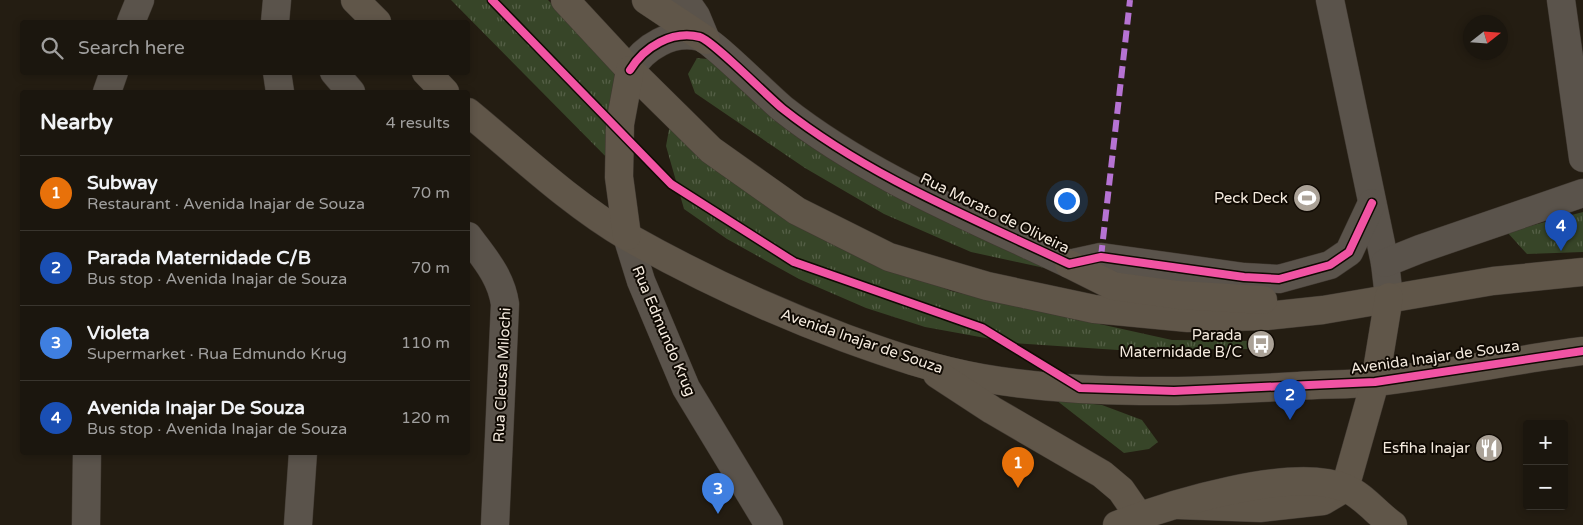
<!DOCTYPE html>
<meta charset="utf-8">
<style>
body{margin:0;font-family:"Varela Round",sans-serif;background:#28231c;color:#f1f3f6}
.controls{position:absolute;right:15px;bottom:15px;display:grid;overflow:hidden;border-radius:5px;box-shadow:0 2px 8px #0003}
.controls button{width:45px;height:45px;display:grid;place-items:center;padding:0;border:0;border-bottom:1px solid #39352e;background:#1b160e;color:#f1f3f6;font:25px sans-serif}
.compass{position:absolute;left:1463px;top:15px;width:45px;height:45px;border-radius:50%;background:#1b160e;box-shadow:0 2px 8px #0003;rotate:73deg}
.you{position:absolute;left:1066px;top:200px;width:18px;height:18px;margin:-12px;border:4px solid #fff;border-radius:50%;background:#1a73e8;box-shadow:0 0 0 8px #1a73e833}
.badge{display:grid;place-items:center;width:32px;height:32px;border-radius:50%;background:#ea580c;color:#fff;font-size:16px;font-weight:700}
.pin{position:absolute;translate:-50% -41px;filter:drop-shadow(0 1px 2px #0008)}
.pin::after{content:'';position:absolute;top:26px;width:18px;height:15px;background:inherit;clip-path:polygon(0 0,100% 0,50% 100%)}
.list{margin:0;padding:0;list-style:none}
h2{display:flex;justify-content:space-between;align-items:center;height:65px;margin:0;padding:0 20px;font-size:21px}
h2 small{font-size:16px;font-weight:400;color:#a09f9e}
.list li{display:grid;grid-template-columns:32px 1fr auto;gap:15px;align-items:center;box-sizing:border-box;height:75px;padding:0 20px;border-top:1px solid #39352e}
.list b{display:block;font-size:19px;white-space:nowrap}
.list p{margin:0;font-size:16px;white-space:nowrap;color:#a09f9e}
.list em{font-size:16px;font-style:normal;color:#a09f9e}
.icon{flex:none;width:28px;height:28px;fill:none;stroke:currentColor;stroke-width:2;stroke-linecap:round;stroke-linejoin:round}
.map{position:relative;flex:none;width:1583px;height:525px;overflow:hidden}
.search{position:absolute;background:#1b160e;box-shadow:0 2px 8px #0003;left:20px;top:20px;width:450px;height:55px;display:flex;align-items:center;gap:12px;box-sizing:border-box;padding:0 18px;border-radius:5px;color:#a09f9e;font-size:19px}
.panel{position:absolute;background:#1b160e;box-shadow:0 2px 8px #0003;left:20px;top:90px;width:450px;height:365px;border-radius:5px}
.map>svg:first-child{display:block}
.park{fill:url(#park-tufts)}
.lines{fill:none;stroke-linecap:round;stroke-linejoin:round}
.minor-casing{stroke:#403931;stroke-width:29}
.major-casing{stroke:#403931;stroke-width:29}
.minor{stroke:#5a534b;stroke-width:28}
.major{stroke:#605649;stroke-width:28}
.quiet{stroke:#b673d3;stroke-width:6;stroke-dasharray:12 6;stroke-linecap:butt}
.cycleway-casing{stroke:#100a03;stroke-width:11}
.cycleway{stroke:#f153a3;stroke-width:8}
.labels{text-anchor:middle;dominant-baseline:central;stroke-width:4;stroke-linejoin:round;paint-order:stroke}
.poi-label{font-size:15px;fill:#f4eade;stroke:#100a03;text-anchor:end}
.street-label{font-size:15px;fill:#f4eade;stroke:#100a03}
</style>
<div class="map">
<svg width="1583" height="525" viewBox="0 0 1583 525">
<defs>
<pattern id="park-tufts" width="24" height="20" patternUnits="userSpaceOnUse" patternTransform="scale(1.25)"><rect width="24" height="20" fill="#374528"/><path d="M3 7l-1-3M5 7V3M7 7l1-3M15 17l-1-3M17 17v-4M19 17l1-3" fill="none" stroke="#556047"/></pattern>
</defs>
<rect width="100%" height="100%" fill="#241d12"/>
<g class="park">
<path d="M451 0H548L617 68 619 170Z"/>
<path d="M697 58 729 61 821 135 1086 277 971 252 884 214 805 168 695 93 688 74Z"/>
<path d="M670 124 833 240 951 291 1172 340 1260 341V349L1118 350 1013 343 925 327 866 308 799 279 727 239 684 209 666 146Z"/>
<path d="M1583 212V252L1527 254 1507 232Z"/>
<path d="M1056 400 1102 405 1142 420 1158 442 1149 449 1124 453Z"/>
</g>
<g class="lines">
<g class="minor-casing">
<g id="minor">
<path d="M685 0 696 16 706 40"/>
<path d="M1330 0 1385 263 1389 297"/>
<path d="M1561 0 1583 158"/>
<path d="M131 22 140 0"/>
<path d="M275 22 277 0"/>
<path d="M630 70C644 47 672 30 700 37 713 41 767 96 783 109 868 176 972 218 1069 264L1101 257 1244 277 1279 279 1330 265 1349 252 1372 203"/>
<path d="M277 72 280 92"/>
<path d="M334 72 351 92"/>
<path d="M107 92 114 72"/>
<path d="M468 236C484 258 501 276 505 304L495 525"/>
<path d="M627 236 641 281 686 388 769 525"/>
<path d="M1385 263 1420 249 1583 193"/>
<path d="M86 525 87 452"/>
<path d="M298 525 303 452"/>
</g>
</g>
<g class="major-casing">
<g id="major">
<path d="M355 0 377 22"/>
<path d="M565 0 630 70 711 150 797 211 889 257 987 286 1094 309 1188 318 1267 316 1323 310 1493 281 1583 272"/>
<path d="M646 0 706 40"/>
<path d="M426 72 445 92"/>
<path d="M468 112C519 154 570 203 628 237 697 276 770 310 845 338 889 354 935 370 982 378 1085 396 1194 392 1298 386 1324 384 1350 385 1376 382 1445 374 1514 360 1583 351"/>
<path d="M627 236 619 177 620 124 630 70"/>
<path d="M1069 264 1113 286 1178 295 1263 300"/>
<path d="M937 374 992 410 1102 474 1121 490 1139 516"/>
<path d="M1177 505 1260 508 1323 501 1345 488 1375 382 1389 297"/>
<path d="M1117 525C1169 504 1293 466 1345 488 1363 495 1377 514 1393 525"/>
</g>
</g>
<use href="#minor" class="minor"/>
<use href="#major" class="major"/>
<path class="quiet" d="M1101 257 1130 0"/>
<g class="cycleway-casing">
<g id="cycleway">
<path d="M492 0 671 184 794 262 982 328 1080 388 1174 391 1375 382 1583 351"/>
<path d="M630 70C644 47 672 30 700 37 713 41 767 96 783 109 868 176 972 218 1069 264L1101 257 1244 277 1279 279 1330 265 1349 252 1372 203"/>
</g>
</g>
<use href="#cycleway" class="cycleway"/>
</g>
<defs>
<g id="stadium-disc" transform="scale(1.4375)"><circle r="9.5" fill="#aba297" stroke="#100a03"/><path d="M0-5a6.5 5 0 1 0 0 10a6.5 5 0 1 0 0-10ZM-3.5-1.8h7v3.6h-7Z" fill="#fff"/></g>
<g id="bus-disc" transform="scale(1.4375)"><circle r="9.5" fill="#aba297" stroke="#100a03"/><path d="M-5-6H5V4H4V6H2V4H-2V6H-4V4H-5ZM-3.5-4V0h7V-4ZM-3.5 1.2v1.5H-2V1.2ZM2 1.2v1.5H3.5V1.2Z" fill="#fff"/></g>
<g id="restaurant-disc" transform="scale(1.4375)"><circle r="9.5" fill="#aba297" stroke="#100a03"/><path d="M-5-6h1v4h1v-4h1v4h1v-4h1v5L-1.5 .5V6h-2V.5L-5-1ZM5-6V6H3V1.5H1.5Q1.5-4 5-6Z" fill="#fff"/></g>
</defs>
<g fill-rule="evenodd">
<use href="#stadium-disc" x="1307" y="198"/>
<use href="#bus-disc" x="1261" y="344"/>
<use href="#restaurant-disc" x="1489" y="448"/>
</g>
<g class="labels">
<g class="poi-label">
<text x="1288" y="198">Peck Deck</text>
<text x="1242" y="335">Parada<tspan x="1242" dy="17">Maternidade B/C</tspan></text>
<text x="1470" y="448">Esfiha Inajar</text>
</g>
<g class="street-label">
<text transform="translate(995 213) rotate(26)">Rua Morato de Oliveira</text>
<text transform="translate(664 331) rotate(67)">Rua Edmundo Krug</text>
<text transform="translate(862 341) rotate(19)">Avenida Inajar de Souza</text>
<text transform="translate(1435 357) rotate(-8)">Avenida Inajar de Souza</text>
<text transform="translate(502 375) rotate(-87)">Rua Cleusa Milochi</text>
</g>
</g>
</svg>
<div class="controls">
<button>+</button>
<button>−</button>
</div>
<svg class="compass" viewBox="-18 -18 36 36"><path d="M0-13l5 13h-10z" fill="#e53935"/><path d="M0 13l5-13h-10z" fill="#a09f9e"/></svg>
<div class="you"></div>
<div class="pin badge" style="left:1018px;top:488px;background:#e8710a">1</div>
<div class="pin badge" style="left:1290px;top:420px;background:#1a4fb4">2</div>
<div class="pin badge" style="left:718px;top:514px;background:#3f7fe0">3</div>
<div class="pin badge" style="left:1561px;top:251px;background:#1a4fb4">4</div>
<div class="search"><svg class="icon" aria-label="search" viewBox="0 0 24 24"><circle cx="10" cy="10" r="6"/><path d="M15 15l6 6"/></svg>Search here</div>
<section class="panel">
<h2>Nearby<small>4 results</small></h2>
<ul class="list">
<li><span class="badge" style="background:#e8710a">1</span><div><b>Subway</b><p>Restaurant · Avenida Inajar de Souza</p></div><em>70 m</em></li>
<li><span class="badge" style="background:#1a4fb4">2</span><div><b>Parada Maternidade C/B</b><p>Bus stop · Avenida Inajar de Souza</p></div><em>70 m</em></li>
<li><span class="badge" style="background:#3f7fe0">3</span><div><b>Violeta</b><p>Supermarket · Rua Edmundo Krug</p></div><em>110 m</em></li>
<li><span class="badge" style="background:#1a4fb4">4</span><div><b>Avenida Inajar De Souza</b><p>Bus stop · Avenida Inajar de Souza</p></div><em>120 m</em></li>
</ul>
</section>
</div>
